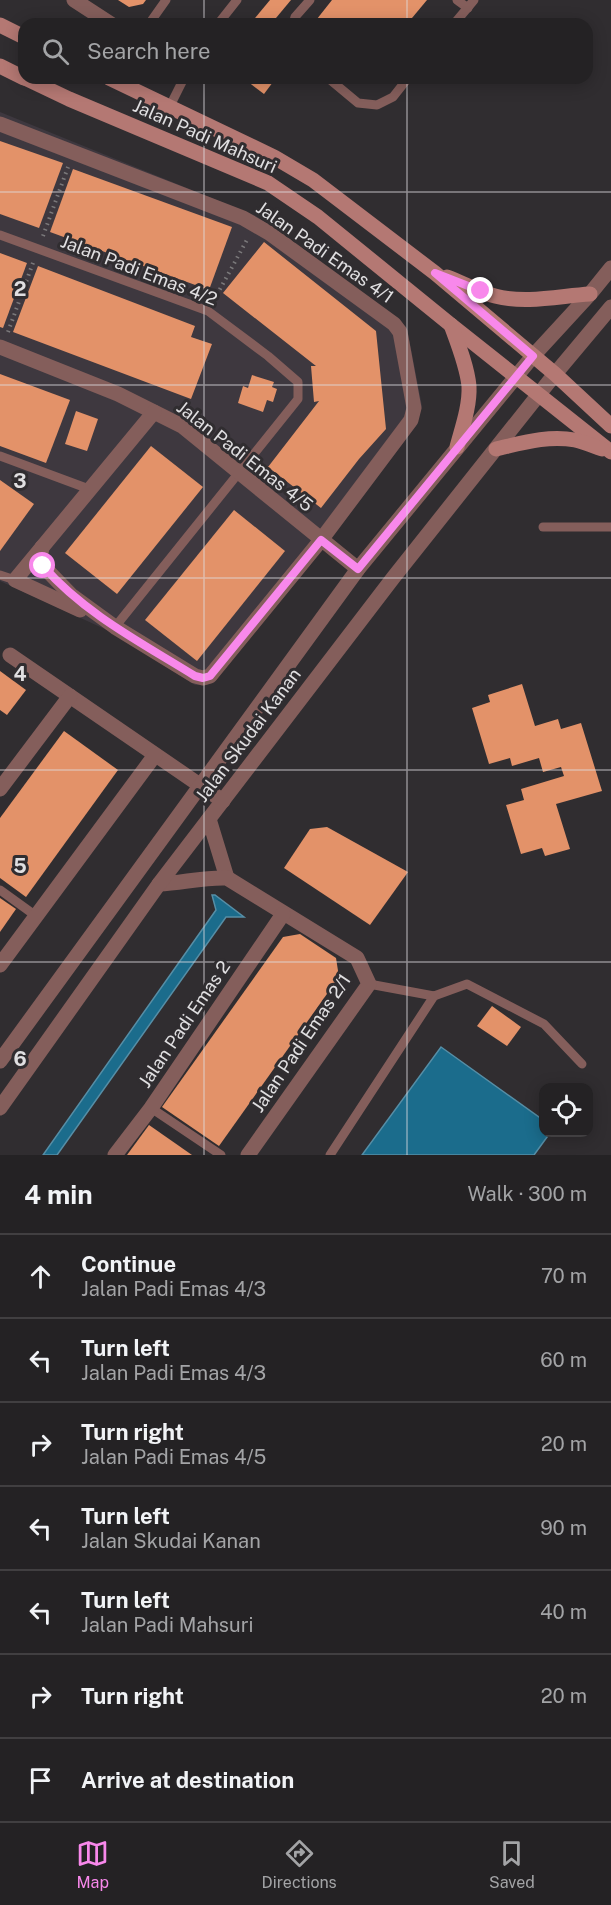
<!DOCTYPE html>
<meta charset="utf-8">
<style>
body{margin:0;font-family:"Public Sans",sans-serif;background:#2c2a2c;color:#f1f3f6}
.controls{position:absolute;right:18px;bottom:18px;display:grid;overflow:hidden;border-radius:12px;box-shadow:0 3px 15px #0003}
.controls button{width:54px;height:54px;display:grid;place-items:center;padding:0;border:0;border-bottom:2px solid #413f41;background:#242224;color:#f1f3f6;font:30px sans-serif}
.stop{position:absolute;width:18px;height:18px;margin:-14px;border:4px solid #f888eb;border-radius:50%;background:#fff}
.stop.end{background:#f888eb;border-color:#fff;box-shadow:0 2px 6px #0008}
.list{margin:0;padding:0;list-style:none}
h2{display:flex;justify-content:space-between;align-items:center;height:78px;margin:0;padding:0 24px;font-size:26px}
h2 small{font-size:20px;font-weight:400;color:#a3a4a6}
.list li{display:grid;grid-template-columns:39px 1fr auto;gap:18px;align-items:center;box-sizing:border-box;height:84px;padding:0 24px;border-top:2px solid #413f41}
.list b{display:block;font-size:22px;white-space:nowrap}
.list p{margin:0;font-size:20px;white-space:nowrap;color:#a3a4a6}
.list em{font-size:20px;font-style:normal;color:#a3a4a6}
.icon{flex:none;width:33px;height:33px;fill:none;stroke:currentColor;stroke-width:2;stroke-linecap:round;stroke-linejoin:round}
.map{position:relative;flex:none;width:611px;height:1155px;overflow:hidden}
.search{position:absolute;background:#242224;box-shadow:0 3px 15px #0003;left:18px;right:18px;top:18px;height:66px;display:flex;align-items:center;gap:15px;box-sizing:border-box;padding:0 21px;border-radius:18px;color:#a3a4a6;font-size:22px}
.sheet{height:666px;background:#242224}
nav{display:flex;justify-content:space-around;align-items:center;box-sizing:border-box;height:84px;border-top:2px solid #413f41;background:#242224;font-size:16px;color:#a3a4a6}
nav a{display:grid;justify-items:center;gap:3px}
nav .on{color:#f888eb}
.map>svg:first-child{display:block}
.built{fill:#3e383f}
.water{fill:#1b6c8c;stroke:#568ea6;stroke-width:1.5}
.building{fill:#e39269}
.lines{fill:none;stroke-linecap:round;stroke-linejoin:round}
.path{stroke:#7b797b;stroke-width:4;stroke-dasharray:1.5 4.5;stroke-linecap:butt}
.service{stroke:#845e5b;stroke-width:9}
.minor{stroke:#845e5b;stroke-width:15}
.tertiary{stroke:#845e5b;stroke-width:15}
.secondary{stroke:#b47873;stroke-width:15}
.route{stroke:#f888eb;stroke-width:8}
.grid{fill:none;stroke:#e0dfe1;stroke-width:1.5;stroke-opacity:0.55}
.labels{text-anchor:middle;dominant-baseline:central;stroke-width:6;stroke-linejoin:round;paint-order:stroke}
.street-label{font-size:18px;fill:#e0dfe1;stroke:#302d30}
.grid-label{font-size:20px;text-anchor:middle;font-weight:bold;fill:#e0dfe1;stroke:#302d30;stroke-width:6;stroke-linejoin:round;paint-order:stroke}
</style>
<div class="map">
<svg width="611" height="1155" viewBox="0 0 611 1155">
<rect width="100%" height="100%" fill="#302d30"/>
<path class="built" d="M0 112 256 216 399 319 407 328 422 406 416 426 321 552 215 681 207 685H195L109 631 0 581Z"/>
<g class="water">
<path d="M212 895H215L244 917H226L57 1155H43L216 910Z"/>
<path d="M441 1047 543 1120 544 1132 550 1133 534 1155H362Z"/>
</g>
<g class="building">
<path d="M118 0H146L143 4 129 7Z"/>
<path d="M270 0H291L271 24H252L251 23Z"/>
<path d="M332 0H427L407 24H313Z"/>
<path d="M243 78H276L264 94Z"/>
<path d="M0 141 63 163 39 228 0 214Z"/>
<path d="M73 169 232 227 209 290 50 232Z"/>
<path d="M264 242 376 331 386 429 359 459 321 508 268 467 319 401 314 402 311 366H316L223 293Z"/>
<path d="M0 253 27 263 3 328 0 327Z"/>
<path d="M38 266 195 326 191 337 212 344 191 399 13 332Z"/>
<path d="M0 374 70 400 46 463 0 446Z"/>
<path d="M252 375 274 382 272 387 277 389 273 402 267 400 263 412 238 403 243 386 248 388Z"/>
<path d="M76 411 98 419 87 451 65 444Z"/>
<path d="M151 446 203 487 117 594 65 553Z"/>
<path d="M0 480 34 504 0 551Z"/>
<path d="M234 510 285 551 197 661 145 620Z"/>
<path d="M0 671 26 690 7 715 0 710Z"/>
<path d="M522 684 535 726 558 719 561 729 581 723 602 791 556 804 570 849 545 856 542 848 521 854 506 805 524 800 521 789 564 776 561 767 543 772 539 758 512 766 510 758 489 764 472 708 490 702 488 695Z"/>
<path d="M64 731 118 770 26 897 0 878V818Z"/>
<path d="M327 827 408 872 370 925 284 868 310 829Z"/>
<path d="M0 898 16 909 0 932Z"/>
<path d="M300 934 336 958 339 977 219 1146 162 1107 283 937Z"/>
<path d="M492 1006 521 1027 507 1046 477 1026Z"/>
<path d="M149 1125 192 1155H127Z"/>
</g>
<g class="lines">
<g class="path">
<path d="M43 236 68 167"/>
<path d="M214 300 248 238"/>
<path d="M8 332 34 260"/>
</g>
<g class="service">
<path d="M457 0 468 8"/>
<path d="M149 24 166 0"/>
<path d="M218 24 237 0"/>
<path d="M293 24 295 17 310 0"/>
<path d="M454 24 474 0"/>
<path d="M328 78 358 103 377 105 393 97 408 78"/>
<path d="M170 106 184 78"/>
<path d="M0 235 208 311 268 356 298 382V399L115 627"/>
<path d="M0 456 89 489"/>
<path d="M543 527H611"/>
<path d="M0 575 15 580"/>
<path d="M0 890 36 916"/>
<path d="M369 984 434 996 467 984 544 1024 582 1064"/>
<path d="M151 1108 221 1155"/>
<path d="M330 1155 434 996"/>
</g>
<g class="minor">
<path d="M74 0 111 24"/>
<path d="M0 124 243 218 269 233 394 324 400 332 414 408 411 420 321 540 210 676 203 678 195 676 115 627 71 595 43 566 40 559 42 547"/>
<path d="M0 347 118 394 182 426 358 569"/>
<path d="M533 356 590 294 611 268"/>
<path d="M555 374 611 307"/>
<path d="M80 610 15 580 154 412"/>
<path d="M10 655 223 801"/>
<path d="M0 789 70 696"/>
<path d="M209 819 227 878"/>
<path d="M159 884C182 883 204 877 227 878L357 958 369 984 248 1155"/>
<path d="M0 965 155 755"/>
<path d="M115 1155 151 1108 283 914"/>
</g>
<g class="tertiary">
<path d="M0 1061 358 569 533 356"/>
<path d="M0 1108 159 884 393 578 555 374"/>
</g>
<g class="secondary">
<path d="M0 25 24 37"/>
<path d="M0 66 24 78"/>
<path d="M25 78 69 99 268 183 318 217 451 325 611 452"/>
<path d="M109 78 274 157 313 180 435 273 555 374 611 426"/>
<path d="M447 277C463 283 479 292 495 296 526 304 559 296 590 294"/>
<path d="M451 325C458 344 467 366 469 386 470 406 462 428 457 447"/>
<path d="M496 449C522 443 548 435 575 440 584 442 593 446 602 449"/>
</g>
</g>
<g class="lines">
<path class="route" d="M43 566C85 614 142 643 195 676L203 678 210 676 321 540 358 569 533 356 435 273 481 291"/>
</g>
<path class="grid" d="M204 0V24M407 0V24M204 78V1155M407 78V1155M0 192H611M0 385H611M0 578H611M0 770H611M0 962H611"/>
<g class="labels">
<g class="street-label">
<text transform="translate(205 136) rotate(24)">Jalan Padi Mahsuri</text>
<text transform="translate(325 252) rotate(35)">Jalan Padi Emas 4/1</text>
<text transform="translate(139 270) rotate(21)">Jalan Padi Emas 4/2</text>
<text transform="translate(245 456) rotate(38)">Jalan Padi Emas 4/5</text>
<text transform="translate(248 735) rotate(-53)">Jalan Skudai Kanan</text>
<text transform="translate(184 1024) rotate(-56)">Jalan Padi Emas 2</text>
<text transform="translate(301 1043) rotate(-56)">Jalan Padi Emas 2/1</text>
</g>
</g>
<g class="grid-label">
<text x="20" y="296">2</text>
<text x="20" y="488">3</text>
<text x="20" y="681">4</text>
<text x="20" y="873">5</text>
<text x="20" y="1066">6</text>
</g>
</svg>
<div class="controls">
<button><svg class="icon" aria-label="locate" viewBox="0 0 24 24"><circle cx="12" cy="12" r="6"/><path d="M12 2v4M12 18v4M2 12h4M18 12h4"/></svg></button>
</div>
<div class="stop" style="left:43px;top:566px"></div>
<div class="stop end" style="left:481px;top:291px"></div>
<div class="search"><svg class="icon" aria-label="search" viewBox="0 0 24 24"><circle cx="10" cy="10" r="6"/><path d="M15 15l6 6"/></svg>Search here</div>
</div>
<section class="sheet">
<h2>4 min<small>Walk · 300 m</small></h2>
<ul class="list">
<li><svg class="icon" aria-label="ahead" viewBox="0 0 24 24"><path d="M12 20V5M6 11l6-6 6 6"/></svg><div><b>Continue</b><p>Jalan Padi Emas 4/3</p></div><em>70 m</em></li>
<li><svg class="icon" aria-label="left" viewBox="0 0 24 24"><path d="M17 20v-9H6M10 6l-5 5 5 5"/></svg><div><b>Turn left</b><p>Jalan Padi Emas 4/3</p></div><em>60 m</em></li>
<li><svg class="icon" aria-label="right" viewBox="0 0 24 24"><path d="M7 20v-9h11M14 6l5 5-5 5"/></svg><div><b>Turn right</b><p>Jalan Padi Emas 4/5</p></div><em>20 m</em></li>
<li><svg class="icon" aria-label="left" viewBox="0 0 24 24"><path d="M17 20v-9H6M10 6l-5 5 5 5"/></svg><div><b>Turn left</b><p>Jalan Skudai Kanan</p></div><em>90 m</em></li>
<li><svg class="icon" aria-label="left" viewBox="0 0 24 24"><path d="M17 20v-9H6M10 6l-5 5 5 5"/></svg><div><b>Turn left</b><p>Jalan Padi Mahsuri</p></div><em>40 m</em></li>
<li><svg class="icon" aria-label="right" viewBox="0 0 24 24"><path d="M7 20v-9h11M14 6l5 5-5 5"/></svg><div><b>Turn right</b></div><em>20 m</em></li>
<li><svg class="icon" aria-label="arrive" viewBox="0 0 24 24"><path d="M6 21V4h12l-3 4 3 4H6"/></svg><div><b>Arrive at destination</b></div></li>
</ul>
</section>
<nav>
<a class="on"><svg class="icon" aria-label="map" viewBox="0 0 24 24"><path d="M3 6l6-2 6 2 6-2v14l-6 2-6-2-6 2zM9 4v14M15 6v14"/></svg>Map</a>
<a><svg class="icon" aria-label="directions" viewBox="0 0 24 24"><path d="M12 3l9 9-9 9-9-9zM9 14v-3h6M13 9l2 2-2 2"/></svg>Directions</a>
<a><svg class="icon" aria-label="saved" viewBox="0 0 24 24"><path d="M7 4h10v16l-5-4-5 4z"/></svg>Saved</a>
</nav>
